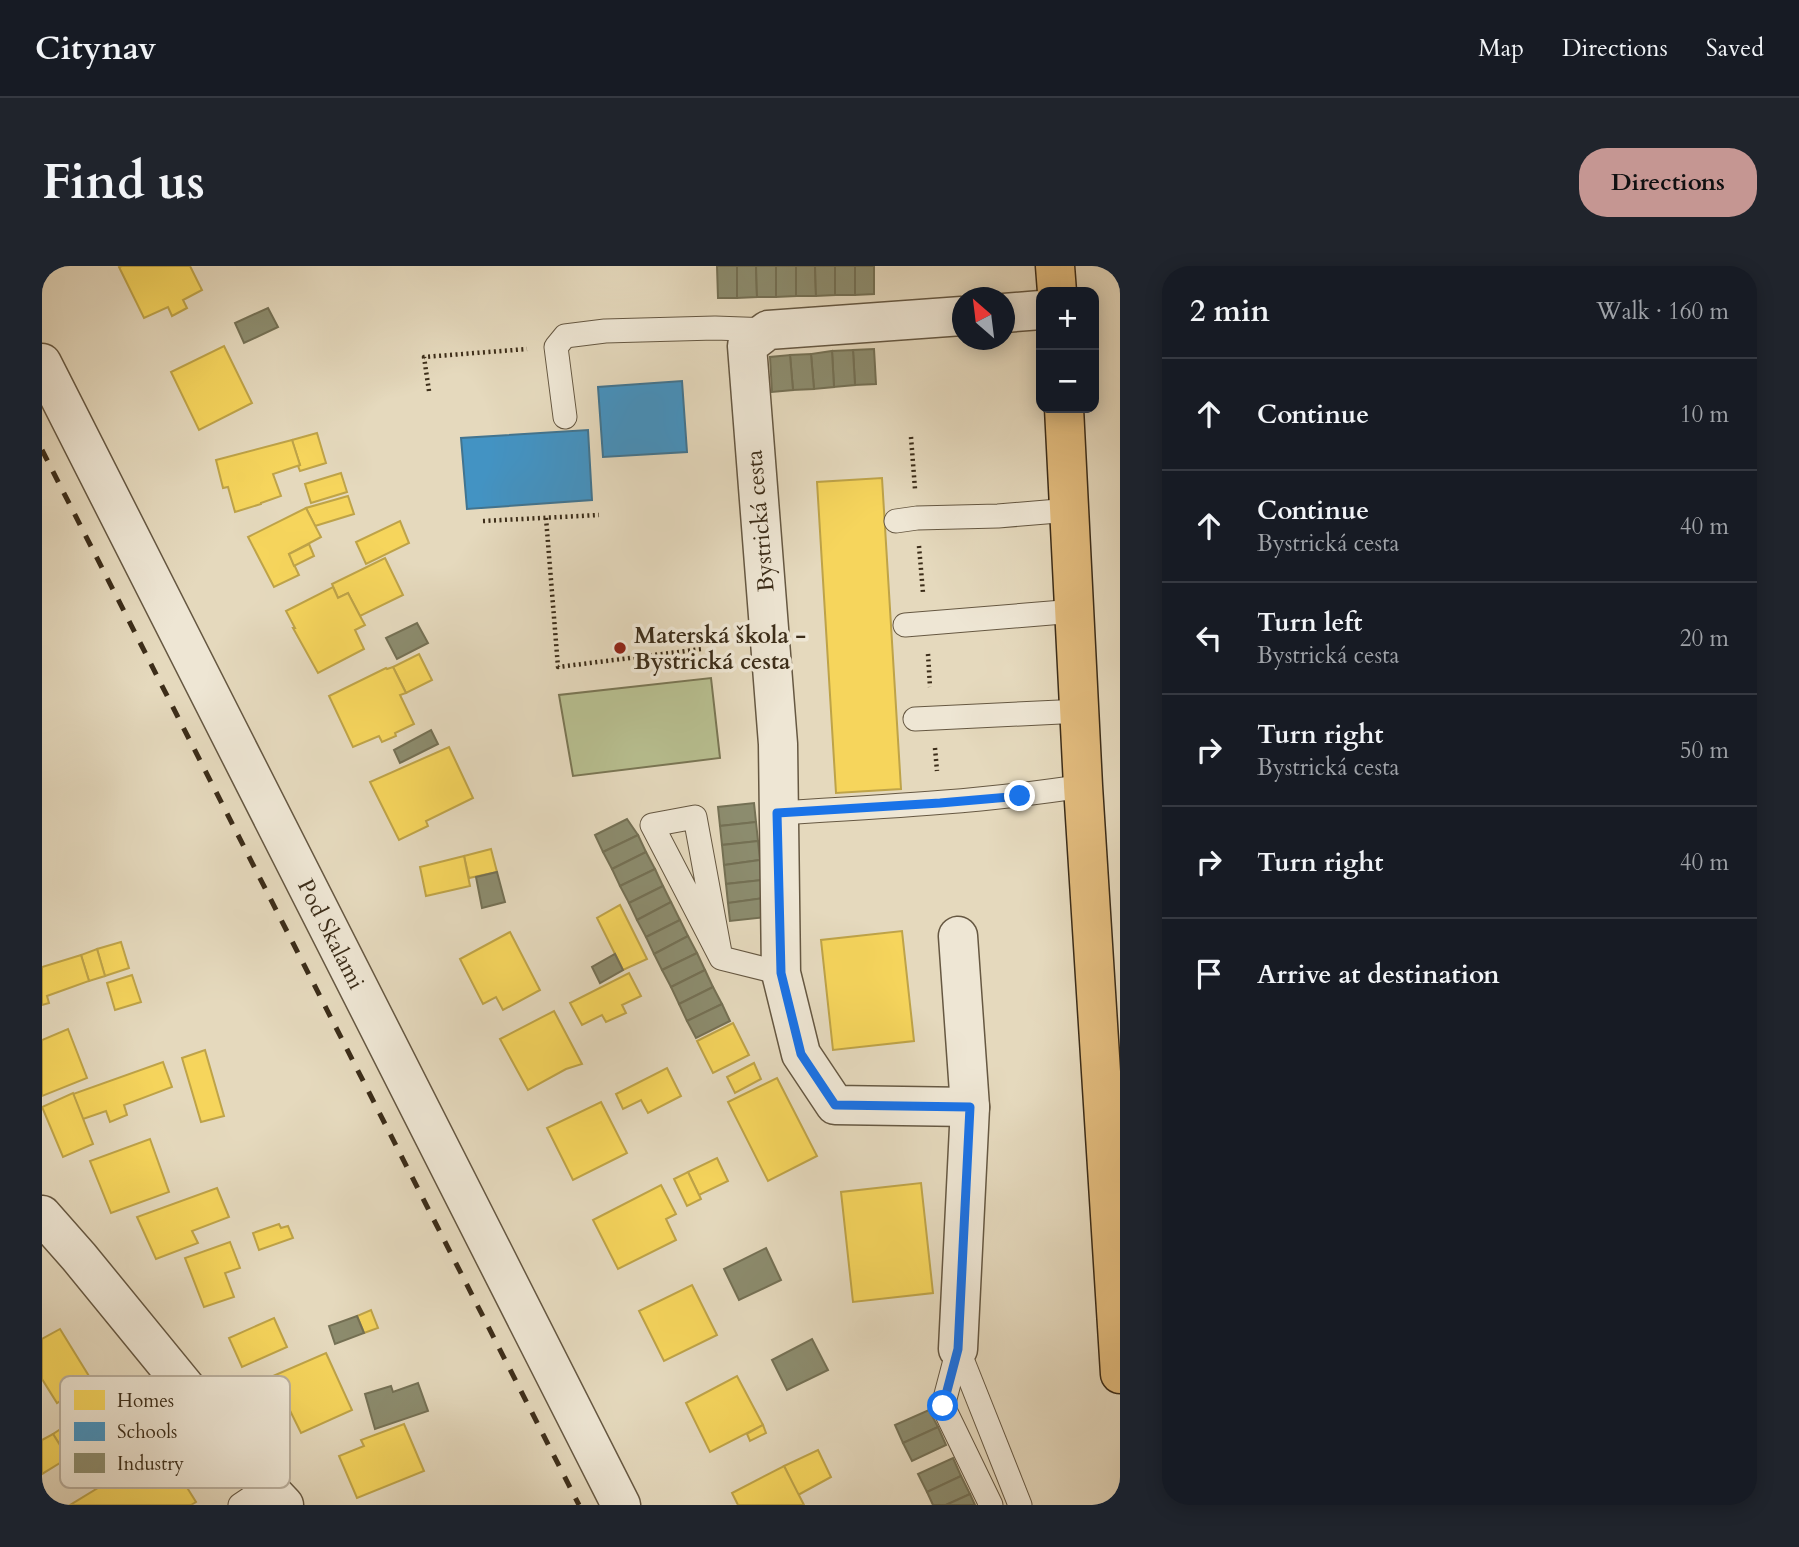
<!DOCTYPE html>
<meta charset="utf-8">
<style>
body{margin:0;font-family:Cardo,serif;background:#20242c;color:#f1f3f6}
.controls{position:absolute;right:21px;top:21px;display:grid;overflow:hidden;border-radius:14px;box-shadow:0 4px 18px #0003}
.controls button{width:63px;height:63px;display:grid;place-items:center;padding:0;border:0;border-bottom:2px solid #363941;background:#171b24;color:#f1f3f6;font:35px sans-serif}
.compass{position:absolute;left:910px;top:21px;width:63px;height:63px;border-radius:50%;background:#171b24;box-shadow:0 4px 18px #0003;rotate:332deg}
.stop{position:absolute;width:21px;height:21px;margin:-16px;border:5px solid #1a73e8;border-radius:50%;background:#fff}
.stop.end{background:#1a73e8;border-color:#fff;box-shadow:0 2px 7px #0008}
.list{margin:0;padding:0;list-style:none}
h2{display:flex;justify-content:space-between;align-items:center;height:91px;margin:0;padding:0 28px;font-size:30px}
h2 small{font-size:23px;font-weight:400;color:#9ea1a6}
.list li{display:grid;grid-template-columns:46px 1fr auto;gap:21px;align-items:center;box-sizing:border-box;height:112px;padding:0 28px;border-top:2px solid #363941}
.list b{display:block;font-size:26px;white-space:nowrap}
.list p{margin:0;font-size:23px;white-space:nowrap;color:#9ea1a6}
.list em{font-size:23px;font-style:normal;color:#9ea1a6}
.icon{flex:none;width:38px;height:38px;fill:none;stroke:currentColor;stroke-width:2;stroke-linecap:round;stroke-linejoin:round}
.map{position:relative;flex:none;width:1078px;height:1239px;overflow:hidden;border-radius:28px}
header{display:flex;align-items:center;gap:42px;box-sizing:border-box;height:98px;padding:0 35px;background:#171b24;border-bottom:2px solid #363941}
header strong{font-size:33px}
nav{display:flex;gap:38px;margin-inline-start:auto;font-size:24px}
.intro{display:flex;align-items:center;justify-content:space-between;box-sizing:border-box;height:168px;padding:0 42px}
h1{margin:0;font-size:49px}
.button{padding:18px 32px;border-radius:28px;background:#c59692;color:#111;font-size:24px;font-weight:700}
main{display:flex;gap:42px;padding:0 42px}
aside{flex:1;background:#171b24;border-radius:28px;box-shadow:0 4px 18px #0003}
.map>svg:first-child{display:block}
.garden{fill:#b7be8f;stroke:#7a7654;stroke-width:2}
.homes{fill:#f6d55c;stroke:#bea348;stroke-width:2}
.schools{fill:#4393c3;stroke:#417490;stroke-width:2}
.industry{fill:#8c8c6e;stroke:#747054;stroke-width:2}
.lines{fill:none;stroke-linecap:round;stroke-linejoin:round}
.lane-casing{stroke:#665842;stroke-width:25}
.street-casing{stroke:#665842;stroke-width:41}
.primary-casing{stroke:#3c2d19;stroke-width:41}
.path{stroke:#3c2d19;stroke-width:4.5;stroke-dasharray:2 3.5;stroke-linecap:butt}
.lane{stroke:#eee6d4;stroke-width:23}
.street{stroke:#eee6d4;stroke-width:38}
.primary{stroke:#e2bc7e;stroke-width:38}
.rail{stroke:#3c2d19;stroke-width:5;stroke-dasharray:12 12;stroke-linecap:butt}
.route{stroke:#1a73e8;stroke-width:9}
.poi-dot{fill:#8f2418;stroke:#eee6d4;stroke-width:2.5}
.labels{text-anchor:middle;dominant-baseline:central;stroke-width:7;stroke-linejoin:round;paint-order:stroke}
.street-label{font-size:23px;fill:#3c2d19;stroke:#eee6d4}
.poi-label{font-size:23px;font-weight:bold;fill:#3c2d19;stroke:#eee6d4;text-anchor:start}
.key{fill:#eee6d4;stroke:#b9ae9c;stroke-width:2}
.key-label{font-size:19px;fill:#3c2d19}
</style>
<header>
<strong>Citynav</strong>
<nav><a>Map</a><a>Directions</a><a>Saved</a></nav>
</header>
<div class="intro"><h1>Find us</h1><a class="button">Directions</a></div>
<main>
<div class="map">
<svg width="1078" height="1239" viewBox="0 0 1078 1239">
<rect width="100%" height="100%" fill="#e5d9bd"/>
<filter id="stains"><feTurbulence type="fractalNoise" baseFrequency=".00286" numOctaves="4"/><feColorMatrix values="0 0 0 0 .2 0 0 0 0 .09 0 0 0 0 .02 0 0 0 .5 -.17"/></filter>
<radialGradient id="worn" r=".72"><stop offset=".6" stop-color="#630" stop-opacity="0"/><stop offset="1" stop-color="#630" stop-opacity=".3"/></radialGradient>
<path class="garden" d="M669 412 678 492 531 510 517 429Z"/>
<g class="homes">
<path d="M80 0H148L160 24 141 34 145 42 130 50 126 41 102 52 77 1Z"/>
<path d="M182 80 210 137 157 164 129 106Z"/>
<path d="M275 167 284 197 258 205 256 200 258 199 250 174Z"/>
<path d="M250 174 258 199 231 208 239 230 219 237V238L193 246 186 221 181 222 174 194Z"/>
<path d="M299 207 305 226 269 237 263 218Z"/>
<path d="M840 212 859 523 794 527 775 216Z"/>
<path d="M306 230 312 248 273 260 264 242Z"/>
<path d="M264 242 279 271 247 288 257 309 232 321 206 271Z"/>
<path d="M358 255 367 277 324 298 314 276Z"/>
<path d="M267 278 272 290 252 300 247 288Z"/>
<path d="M343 292 361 329 318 350 306 327 296 332 290 318Z"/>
<path d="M291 321 296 332 306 327 318 350 323 359 313 364 322 383 276 407 251 362H253L244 345Z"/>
<path d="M377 388 390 414 364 427 351 401Z"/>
<path d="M351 401 364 427 358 429 372 458 353 467 354 470 340 476 337 470 311 481 287 430 344 402 345 403Z"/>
<path d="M407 481 431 532 384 555 386 560 357 574 328 516Z"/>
<path d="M449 583 455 606 427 612 422 590Z"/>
<path d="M422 590 428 620 384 630 378 601Z"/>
<path d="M578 639 605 693 581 704 555 652Z"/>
<path d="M860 665 872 775 791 784 779 674Z"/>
<path d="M468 666 498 724 461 744 454 731 441 738 418 693Z"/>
<path d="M79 676 87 702 63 710 55 683Z"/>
<path d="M55 683 63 710 47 715 39 689Z"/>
<path d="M39 689 47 715 5 730 7 737 0 739V701Z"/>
<path d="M587 707 599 730 580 739 584 747 564 756 560 749 540 759 528 737Z"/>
<path d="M90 709 99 736 73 744 65 717Z"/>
<path d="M512 745 540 798 524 803 486 824 458 773Z"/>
<path d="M691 757 707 789 671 807 655 775Z"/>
<path d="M26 763 45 812 0 830V774Z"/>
<path d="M163 784 182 850 159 856 140 792Z"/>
<path d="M121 796 130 821 82 839 85 849 68 856 64 845 41 853 31 828Z"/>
<path d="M712 797 719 813 693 827 685 811Z"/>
<path d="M625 802 639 830 606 847 599 834 581 843 574 828Z"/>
<path d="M735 812 775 890 726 915 686 836Z"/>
<path d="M31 827 51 878 21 891 0 841Z"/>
<path d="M559 836 585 887 531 914 505 862Z"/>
<path d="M108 873 127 926 69 947 48 895Z"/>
<path d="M675 892 686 915 657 929 646 906Z"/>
<path d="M646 906 659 933 645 940 632 913Z"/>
<path d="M879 917 891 1027 811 1036 799 926Z"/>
<path d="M619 919 634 948 624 953 634 974 576 1003 551 954Z"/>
<path d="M175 922 187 951 150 965 156 977 114 993 95 951Z"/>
<path d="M237 958 239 962 246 960 251 972 217 984 211 967Z"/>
<path d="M188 976 198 1002 183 1007 192 1031 162 1041 143 992Z"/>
<path d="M650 1019 675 1069 622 1095 597 1045Z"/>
<path d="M329 1044 336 1062 322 1067 315 1050Z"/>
<path d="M232 1052 245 1081 200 1101 187 1072Z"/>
<path d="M18 1063 50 1115 15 1137 0 1113V1073Z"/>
<path d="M284 1087 310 1144 259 1167 231 1110Z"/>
<path d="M695 1110 721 1159 668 1186 644 1137Z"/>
<path d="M72 1128 91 1156 29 1197 11 1168Z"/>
<path d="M362 1158 382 1205 315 1232 297 1190 322 1180 319 1174Z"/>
<path d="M721 1159 724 1167 708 1175 705 1168Z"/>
<path d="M11 1168 26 1192 0 1208V1174Z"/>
<path d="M118 1184 134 1209 136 1207 154 1236 149 1239H28Z"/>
<path d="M776 1184 789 1211 756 1229 742 1200Z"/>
<path d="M742 1200 762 1239H696L690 1227Z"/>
</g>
<g class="schools">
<path d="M640 115 645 186 561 191 556 121Z"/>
<path d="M546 164 550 234 425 243 419 172Z"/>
</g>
<g class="industry">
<path d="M675 0H695V32H676Z"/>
<path d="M695 0H714L715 31 695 32Z"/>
<path d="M714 0H734V31H715Z"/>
<path d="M734 0H754V30L734 31Z"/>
<path d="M754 0H773L774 30H754Z"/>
<path d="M773 0H793V29L774 30Z"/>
<rect x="793" y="0" width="20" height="29"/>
<path d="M813 0H832V28L813 29Z"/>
<path d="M226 42 236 61 202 77 193 57Z"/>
<path d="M832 83 834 118 813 119 811 84Z"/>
<path d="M811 84 813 119 792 121 790 85Z"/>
<path d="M790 85 792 121 772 123 769 88Z"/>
<path d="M769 88 772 123 751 124 748 89Z"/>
<path d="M748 89 751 124 730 126 728 91Z"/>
<path d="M375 357 386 377 355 393 344 372Z"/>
<path d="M389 464 396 478 358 497 352 484Z"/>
<path d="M712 537 714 556 678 560 676 541Z"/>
<path d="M585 553 596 569 561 586 553 569Z"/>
<path d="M714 556 716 575 680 579 678 560Z"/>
<path d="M596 569 604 586 570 603 561 586Z"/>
<path d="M716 575 718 594 682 599 680 579Z"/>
<path d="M604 586 613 603 578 620 570 603Z"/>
<path d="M718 594 720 614 684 618 682 599Z"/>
<path d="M613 603 621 620 587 637 578 620Z"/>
<path d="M455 606 463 636 440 642 434 611Z"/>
<path d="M720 614 722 632 686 637 684 618Z"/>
<path d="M621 620 629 636 595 654 587 637Z"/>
<path d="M722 632 724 651 688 655 686 637Z"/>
<path d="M629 636 638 654 604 671 595 654Z"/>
<path d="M638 654 646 670 612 688 604 671Z"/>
<path d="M646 670 655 687 620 704 612 688Z"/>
<path d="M655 687 663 704 629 721 620 704Z"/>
<path d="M573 688 581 704 558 717 550 701Z"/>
<path d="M663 704 671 721 637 738 629 721Z"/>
<path d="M671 721 680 738 645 755 637 738Z"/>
<path d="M680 738 688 755 654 772 645 755Z"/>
<path d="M724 982 739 1014 697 1034 682 1003Z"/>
<path d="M315 1050 322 1067 293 1078 287 1060Z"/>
<path d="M770 1073 786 1104 745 1124 730 1094Z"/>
<path d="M376 1117 386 1145 333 1163 323 1128 349 1120 351 1126Z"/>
<path d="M887 1144 896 1161 861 1177 853 1159Z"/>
<path d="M896 1161 904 1179 870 1195 861 1177Z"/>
<path d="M911 1192 919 1210 885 1226 876 1208Z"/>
<path d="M919 1210 928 1228 904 1239H891L885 1226Z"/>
<path d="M928 1228 933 1239H904Z"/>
</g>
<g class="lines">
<g class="lane-casing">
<g id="lane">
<path d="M523 151 514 81 523 70 563 65 673 62 726 64"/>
<path d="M854 255 875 252 956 250 1028 244"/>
<path d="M863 359 1033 345"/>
<path d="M873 453 1039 445"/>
<path d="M735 547C838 541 939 536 1041 520"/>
<path d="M679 692 653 551 610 559 679 692 739 707"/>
<path d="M916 1083 901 1140 949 1239"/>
<path d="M916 1083 978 1239"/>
<path d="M198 1239 225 1221"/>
</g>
</g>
<g class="street-casing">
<g id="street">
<path d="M962 47 999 44"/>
<path id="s1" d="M0 97 579 1239"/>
<path d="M916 670 928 841 793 839 759 788 739 707 736 478 705 80 726 64 920 50"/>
<path d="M0 949 37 991 225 1221 242 1239"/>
<path d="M916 1083 928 841"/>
</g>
</g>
<g class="primary-casing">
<g id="primary">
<path d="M1013 0 1015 26"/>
<path d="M1022 142 1041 520 1078 1108"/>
</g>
</g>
<g class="path">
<path d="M387 125 382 91 485 83"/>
<path d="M869 171 873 223"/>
<path d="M504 252 516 401 660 383"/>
<path d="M441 255 557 249"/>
<path d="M877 280 881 327"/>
<path d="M886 388 888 421"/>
<path d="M893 482 895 505"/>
</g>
<use href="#lane" class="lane"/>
<use href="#street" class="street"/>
<use href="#primary" class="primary"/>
<path class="rail" d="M0 184 537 1239"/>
</g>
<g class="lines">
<path class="route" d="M901 1140 916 1083 928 841 793 839 759 788 739 707 735 547 898 537 978 530"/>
</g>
<circle class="poi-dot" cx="578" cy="382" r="7"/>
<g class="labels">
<g class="street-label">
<text transform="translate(718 255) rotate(-95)">Bystrická cesta</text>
<text stroke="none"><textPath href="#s1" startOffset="640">Pod Skalami</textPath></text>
</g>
<g class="poi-label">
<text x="592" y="369">Materská škola -<tspan x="592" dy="26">Bystrická cesta</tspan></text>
</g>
</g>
<rect x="18" y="1110" width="230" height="112" rx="10" class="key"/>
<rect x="32" y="1124" width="31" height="20" fill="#f6d55c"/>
<rect x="32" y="1156" width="31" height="19" fill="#4393c3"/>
<rect x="32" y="1187" width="31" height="20" fill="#8c8c6e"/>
<g class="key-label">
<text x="75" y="1141">Homes</text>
<text x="75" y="1172">Schools</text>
<text x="75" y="1204">Industry</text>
</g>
<rect width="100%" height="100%" filter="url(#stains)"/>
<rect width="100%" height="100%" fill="url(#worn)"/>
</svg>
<div class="controls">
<button>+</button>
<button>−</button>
</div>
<svg class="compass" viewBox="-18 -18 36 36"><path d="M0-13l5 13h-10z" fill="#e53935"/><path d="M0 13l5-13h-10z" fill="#9ea1a6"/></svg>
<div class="stop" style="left:901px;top:1140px"></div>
<div class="stop end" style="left:978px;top:530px"></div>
</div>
<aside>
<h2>2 min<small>Walk · 160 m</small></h2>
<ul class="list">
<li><svg class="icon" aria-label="ahead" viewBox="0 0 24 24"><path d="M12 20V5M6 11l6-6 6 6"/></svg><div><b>Continue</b></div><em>10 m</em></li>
<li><svg class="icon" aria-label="ahead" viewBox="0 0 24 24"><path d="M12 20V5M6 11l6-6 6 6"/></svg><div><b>Continue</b><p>Bystrická cesta</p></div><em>40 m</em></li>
<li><svg class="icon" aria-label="left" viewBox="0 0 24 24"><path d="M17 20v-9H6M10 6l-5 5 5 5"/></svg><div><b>Turn left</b><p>Bystrická cesta</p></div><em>20 m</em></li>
<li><svg class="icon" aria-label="right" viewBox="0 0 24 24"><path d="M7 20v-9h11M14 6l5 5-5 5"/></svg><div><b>Turn right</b><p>Bystrická cesta</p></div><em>50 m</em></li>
<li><svg class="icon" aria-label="right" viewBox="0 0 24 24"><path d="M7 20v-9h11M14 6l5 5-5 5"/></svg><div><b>Turn right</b></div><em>40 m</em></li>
<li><svg class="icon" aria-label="arrive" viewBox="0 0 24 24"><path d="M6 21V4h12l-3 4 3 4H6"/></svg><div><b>Arrive at destination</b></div></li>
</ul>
</aside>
</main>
